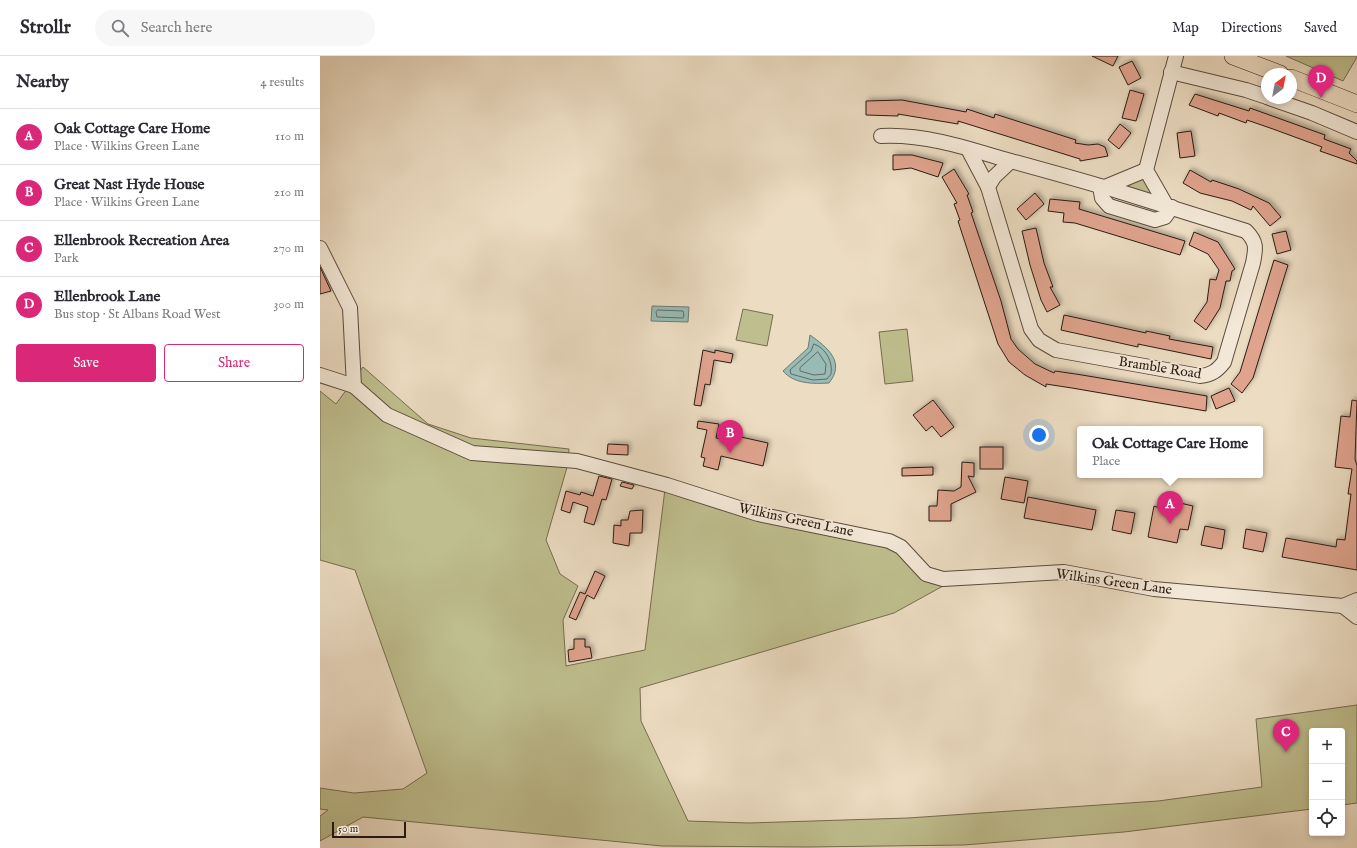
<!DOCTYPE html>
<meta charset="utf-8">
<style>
body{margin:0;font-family:"IM FELL English",serif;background:#f7f7f7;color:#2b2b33}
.controls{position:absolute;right:12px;bottom:12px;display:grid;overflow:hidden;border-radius:4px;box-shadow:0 2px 6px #0003}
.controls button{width:36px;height:36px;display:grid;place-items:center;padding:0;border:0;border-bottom:1px solid #e1e1e2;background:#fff;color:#2b2b33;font:20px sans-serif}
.compass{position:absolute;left:941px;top:12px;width:36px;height:36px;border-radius:50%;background:#fff;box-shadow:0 2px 6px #0003;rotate:32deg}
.scale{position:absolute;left:12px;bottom:10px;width:74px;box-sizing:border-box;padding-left:4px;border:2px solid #2c1b12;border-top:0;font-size:11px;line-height:14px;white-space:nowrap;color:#2c1b12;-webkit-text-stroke:3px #f3e8d7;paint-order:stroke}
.you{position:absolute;left:719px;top:379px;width:14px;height:14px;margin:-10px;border:3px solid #fff;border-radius:50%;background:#1a73e8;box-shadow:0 0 0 6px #1a73e833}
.badge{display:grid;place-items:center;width:26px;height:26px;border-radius:50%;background:#db2777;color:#fff;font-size:13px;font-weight:700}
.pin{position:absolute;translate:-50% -33px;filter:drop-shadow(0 1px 2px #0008)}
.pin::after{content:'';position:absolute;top:21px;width:14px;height:12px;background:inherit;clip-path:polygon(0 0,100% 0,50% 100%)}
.popup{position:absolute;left:757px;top:370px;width:186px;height:52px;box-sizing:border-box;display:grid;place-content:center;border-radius:4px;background:#fff;filter:drop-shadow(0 1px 3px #0005);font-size:13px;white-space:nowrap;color:#7c7c81}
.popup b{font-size:15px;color:#2b2b33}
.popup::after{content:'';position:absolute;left:50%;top:100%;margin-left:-8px;border:8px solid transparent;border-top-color:#fff}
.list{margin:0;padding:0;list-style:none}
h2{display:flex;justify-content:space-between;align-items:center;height:52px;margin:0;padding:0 16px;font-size:17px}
h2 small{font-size:13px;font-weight:400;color:#7c7c81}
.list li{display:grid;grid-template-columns:26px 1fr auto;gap:12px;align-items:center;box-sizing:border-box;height:56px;padding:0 16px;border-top:1px solid #e1e1e2}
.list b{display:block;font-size:15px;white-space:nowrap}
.list p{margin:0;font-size:13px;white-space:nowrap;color:#7c7c81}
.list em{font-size:13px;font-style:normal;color:#7c7c81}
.actions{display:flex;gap:8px;padding:12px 16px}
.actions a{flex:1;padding:9px 0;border:1px solid #db2777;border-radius:4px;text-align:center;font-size:14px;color:#db2777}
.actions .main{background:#db2777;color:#fff}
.icon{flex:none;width:22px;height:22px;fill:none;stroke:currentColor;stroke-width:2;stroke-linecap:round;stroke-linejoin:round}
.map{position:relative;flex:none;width:1037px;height:792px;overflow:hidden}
header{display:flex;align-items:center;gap:24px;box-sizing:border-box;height:56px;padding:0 20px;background:#fff;border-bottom:1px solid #e1e1e2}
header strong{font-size:19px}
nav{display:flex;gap:22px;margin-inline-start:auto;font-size:14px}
.search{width:280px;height:36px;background:#f7f7f7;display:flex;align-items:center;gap:10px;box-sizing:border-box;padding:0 14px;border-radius:22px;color:#7c7c81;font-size:15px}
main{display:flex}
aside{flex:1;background:#fff}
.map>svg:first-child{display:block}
.green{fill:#bfbe8e;stroke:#766c50}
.water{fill:#99bbb5;stroke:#6d7b74}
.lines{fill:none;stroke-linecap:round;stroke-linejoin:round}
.shore{stroke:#626b64;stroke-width:1}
.building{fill:#dfa38e;stroke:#2c1b12;filter:url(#shadow)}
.minor-casing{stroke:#5c4b3e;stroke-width:16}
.major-casing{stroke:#2c1b12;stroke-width:18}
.minor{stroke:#f3e8d7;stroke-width:14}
.major{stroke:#ecdcc2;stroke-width:17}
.labels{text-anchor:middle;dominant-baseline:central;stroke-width:3.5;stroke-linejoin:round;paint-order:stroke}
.street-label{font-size:14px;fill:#2c1b12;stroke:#f3e8d7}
</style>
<header>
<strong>Strollr</strong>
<div class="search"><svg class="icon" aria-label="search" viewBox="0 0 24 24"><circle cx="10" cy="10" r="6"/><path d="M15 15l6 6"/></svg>Search here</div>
<nav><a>Map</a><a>Directions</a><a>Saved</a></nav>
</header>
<main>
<aside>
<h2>Nearby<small>4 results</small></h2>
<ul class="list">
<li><span class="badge">A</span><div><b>Oak Cottage Care Home</b><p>Place · Wilkins Green Lane</p></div><em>110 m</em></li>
<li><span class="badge">B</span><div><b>Great Nast Hyde House</b><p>Place · Wilkins Green Lane</p></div><em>210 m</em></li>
<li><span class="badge">C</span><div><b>Ellenbrook Recreation Area</b><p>Park</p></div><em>270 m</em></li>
<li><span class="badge">D</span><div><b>Ellenbrook Lane</b><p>Bus stop · St Albans Road West</p></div><em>300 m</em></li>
</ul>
<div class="actions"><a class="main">Save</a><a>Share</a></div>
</aside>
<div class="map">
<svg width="1037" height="792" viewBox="0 0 1037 792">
<defs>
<filter id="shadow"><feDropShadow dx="2.5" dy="-2.5" stdDeviation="2" flood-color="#0004"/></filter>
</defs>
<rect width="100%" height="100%" fill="#ecdcc2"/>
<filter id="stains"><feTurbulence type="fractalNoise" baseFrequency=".005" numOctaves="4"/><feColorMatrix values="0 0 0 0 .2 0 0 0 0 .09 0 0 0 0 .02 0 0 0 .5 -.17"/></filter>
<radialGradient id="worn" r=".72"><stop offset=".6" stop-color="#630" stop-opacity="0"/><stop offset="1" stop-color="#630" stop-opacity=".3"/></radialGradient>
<g class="green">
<path d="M966 0H1037V1L1023 25Z"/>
<path d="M822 121 835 140 805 131 804 129Z"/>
<path d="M423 253 453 259 447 290 416 284Z"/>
<path d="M587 273 593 325 565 328 559 276Z"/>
<path d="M43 311 108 368 151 382 249 393 248 408 226 484 240 518 258 530 243 564 246 610 325 594 345 433 434 464 502 478 569 490 603 520 623 530 574 557 320 632 321 665 368 765 429 767 588 762 838 745 942 731 936 663 1037 649V747L1022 749V675H992V753L804 776 644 789 486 791 342 790 43 761 0 785V760L8 754 0 753V732L34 737 83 733 107 717 35 514 0 504V335L16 348Z"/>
</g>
<g class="water">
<path d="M332 250 369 251 368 266 331 265Z"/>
<path d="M490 279C507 291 526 306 509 327 493 328 474 328 463 315L488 292Z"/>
</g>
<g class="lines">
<g class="shore">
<path d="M338 254 363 255 364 260 363 262 337 261 336 256Z"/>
<path d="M494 288C506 292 513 306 511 318L507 323 493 324 471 318 470 314 491 295Z"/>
<path d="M498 296 506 308 505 318 494 319 480 315V312Z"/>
</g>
</g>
<g class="building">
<path d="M772 0H798L793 10Z"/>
<path d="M812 5 821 22 808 29 799 11Z"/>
<path d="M810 34 824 38 816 65 802 62Z"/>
<path d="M875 38 929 55 930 52 1005 79 1004 83 1031 93 1029 97 1037 105V108L1000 95 1002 91 953 73 927 64 926 67 899 57 898 60 869 49Z"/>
<path d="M582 44 646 56 647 53 674 62 675 58 756 84 755 87 768 89 778 88 785 91 788 100 760 105V103L638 65V68L578 58V60L546 59V45Z"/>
<path d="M800 68 811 77 799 93 788 84Z"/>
<path d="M871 75 875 100 860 102 857 77Z"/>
<path d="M573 99H592L623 107 618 121 591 112 573 114Z"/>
<path d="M634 113 649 138 647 139 653 156 651 157 681 245 691 283 698 293 715 308 734 317 735 315 762 319 887 340 886 355 752 332 726 328V331L705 319 689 306 678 288 638 165 640 164 634 148 637 147 622 121Z"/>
<path d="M870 114 891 126 892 124 919 133 949 147 961 161 950 170 933 150 931 154 912 145 880 137 863 127Z"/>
<path d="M715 137 724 148 706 164 697 153Z"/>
<path d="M730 143 760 146 759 153 865 185 860 199 755 167 743 166 744 157 728 155Z"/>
<path d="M716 172 724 207 733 231H730L740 249 727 256 721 244 710 209 702 175Z"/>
<path d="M966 175 971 194 957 198 952 178Z"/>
<path d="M874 176 898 186 915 213 912 215 910 225H906L900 252 886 274 874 265 887 246 890 223 896 224 899 214 888 198 869 189Z"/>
<path d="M954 204 968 209 933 322 922 337 911 328 920 316Z"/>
<path d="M0 211 11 235 0 238Z"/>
<path d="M744 259 826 277V275L850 280 849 283 893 291 891 303 818 288V291L741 274Z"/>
<path d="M383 294 395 297V294L413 298 411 307 394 304 390 329 385 328 381 350 374 349Z"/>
<path d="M909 332 915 345 896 353 891 340Z"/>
<path d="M613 344 634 371 621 381 612 370 606 375 593 359Z"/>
<path d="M1032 344 1037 345 1035 403 1037 410V514L962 501 966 482 1016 491 1017 483 1025 484 1031 438H1028L1032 413 1015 411 1021 360 1030 361Z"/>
<path d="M378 365 399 368 396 382 410 385 412 379 448 387 443 410 401 400 398 414 383 410 385 402 381 401 387 374 377 372Z"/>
<path d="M288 388 308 389V399L287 398Z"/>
<rect x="660" y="391" width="23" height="22"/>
<path d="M642 406 654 407V421L648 420 656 436 631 448V465H609V450H617L618 434 634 435 641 431Z"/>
<path d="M613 411V419L582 420V412Z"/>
<path d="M279 420 292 423 286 444 282 443 274 469 264 466 268 451 253 446 250 457 241 454 246 435 260 439 261 436 273 440Z"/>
<path d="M685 421 708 425 704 447 681 443Z"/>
<path d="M302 426 314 429 312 433 300 430Z"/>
<path d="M708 441 776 454 772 474 704 462Z"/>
<path d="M860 447 873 450 868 474 860 473 857 487 828 481 834 450 840 452 841 448 859 452Z"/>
<path d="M323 454 322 477H310L309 490 293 487 294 469 301 470V464H308L310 455Z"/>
<path d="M796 454 815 457 811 478 792 474Z"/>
<path d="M885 470 905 474 902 493 881 489Z"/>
<path d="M926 473 947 477 943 496 923 492Z"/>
<path d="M275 515 285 520 274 543 267 539 256 564 249 561 260 536 265 538Z"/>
<path d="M254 583H265V591H270L272 602 249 606 248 594 254 593Z"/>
</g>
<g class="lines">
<g class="minor-casing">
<g id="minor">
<path d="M851 16 926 34 947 41"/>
<path d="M949 42 992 57 1037 76"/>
<path d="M561 80C602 78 641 90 680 102 713 111 746 120 780 130L785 131 926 175C937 186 936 192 933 207L904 306C897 315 891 319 880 320L736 294 719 284 711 273 668 131 674 121 691 105"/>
<path d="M648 93 668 131"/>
<path d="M780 130 782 142 789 150 835 164 845 161 852 151"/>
<path d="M785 131 826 114"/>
<path d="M846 149 826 114 856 0"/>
<path d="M0 192 30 252 34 330 67 359 152 397 257 405 347 429 438 458 569 485 581 491 606 518 623 523 744 516 834 533 1023 550 1037 544"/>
<path d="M0 319 34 330"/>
<path d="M1023 550 1037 561"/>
</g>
</g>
<g class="major-casing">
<g id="major">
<path d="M913 0 960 18"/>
<path d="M971 22 1037 48"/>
</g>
</g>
<use href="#minor" class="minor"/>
<use href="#major" class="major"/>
</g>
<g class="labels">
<g class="street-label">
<text transform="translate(840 312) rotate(9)">Bramble Road</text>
<text transform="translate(476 464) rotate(12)">Wilkins Green Lane</text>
<text transform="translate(794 526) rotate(8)">Wilkins Green Lane</text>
</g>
</g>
<rect width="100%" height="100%" filter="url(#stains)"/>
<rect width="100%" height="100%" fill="url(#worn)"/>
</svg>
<div class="controls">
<button>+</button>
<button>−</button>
<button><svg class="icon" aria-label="locate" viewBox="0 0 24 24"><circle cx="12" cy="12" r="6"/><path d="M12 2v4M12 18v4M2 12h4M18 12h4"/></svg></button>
</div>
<svg class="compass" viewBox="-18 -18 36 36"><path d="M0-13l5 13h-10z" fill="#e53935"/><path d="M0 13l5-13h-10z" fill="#7c7c81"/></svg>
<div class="scale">50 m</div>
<div class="you"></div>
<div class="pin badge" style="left:850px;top:468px">A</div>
<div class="popup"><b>Oak Cottage Care Home</b>Place</div>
<div class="pin badge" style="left:410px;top:397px">B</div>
<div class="pin badge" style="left:966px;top:696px">C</div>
<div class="pin badge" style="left:1001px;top:42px">D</div>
</div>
</main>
